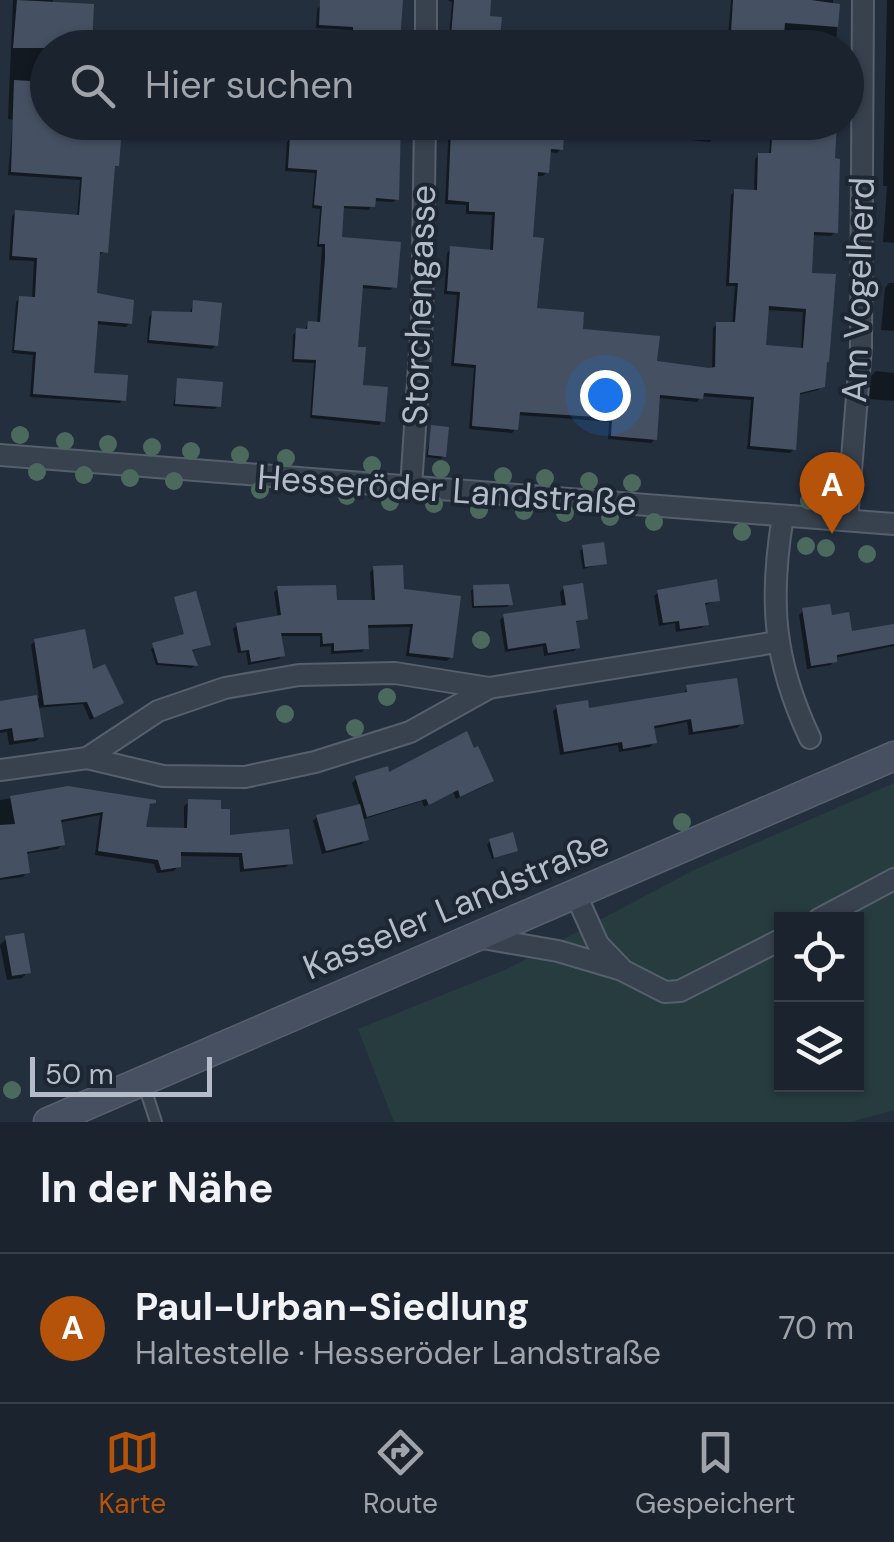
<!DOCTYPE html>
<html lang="de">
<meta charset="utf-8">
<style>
body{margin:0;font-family:"DM Sans",sans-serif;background:#282f3a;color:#f1f3f6}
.controls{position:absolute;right:30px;bottom:30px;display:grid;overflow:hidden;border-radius:0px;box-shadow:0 2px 8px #0004}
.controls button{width:90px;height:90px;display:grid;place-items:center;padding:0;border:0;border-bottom:2px solid #39404a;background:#1b232e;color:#f1f3f6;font:50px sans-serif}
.scale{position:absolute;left:30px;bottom:25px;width:182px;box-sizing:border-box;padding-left:10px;border:5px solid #b4bcc9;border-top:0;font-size:28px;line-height:35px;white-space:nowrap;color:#b4bcc9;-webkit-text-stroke:8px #1d2633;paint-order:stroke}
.you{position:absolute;left:605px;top:395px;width:35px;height:35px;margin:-25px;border:8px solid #fff;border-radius:50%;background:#1a73e8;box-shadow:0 0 0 15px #1a73e833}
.badge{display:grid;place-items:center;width:65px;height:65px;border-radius:50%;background:#b45309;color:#fff;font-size:32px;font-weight:700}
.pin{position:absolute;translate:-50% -82px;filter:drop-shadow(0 2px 5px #0008)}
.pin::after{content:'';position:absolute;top:52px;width:35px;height:30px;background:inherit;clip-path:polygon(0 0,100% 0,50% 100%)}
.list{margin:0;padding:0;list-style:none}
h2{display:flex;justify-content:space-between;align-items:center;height:130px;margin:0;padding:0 40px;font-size:42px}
h2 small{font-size:32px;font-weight:400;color:#a0a4aa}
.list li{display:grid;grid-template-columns:65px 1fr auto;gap:30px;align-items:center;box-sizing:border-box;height:150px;padding:0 40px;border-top:2px solid #39404a}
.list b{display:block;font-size:38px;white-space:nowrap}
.list p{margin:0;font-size:32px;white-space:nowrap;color:#a0a4aa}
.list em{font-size:32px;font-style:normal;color:#a0a4aa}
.icon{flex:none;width:55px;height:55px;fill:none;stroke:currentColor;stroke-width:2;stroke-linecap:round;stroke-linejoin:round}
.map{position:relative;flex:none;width:894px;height:1122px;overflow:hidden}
.search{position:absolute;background:#1b232e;box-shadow:0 2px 8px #0004;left:30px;right:30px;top:30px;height:110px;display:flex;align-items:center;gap:25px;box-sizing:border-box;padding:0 35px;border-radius:55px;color:#a0a4aa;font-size:38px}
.sheet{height:280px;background:#1b232e}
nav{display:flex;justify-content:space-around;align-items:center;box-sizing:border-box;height:140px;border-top:2px solid #39404a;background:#1b232e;font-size:28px;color:#a0a4aa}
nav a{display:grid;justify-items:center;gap:5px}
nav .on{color:#b45309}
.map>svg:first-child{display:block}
.green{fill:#263c3f;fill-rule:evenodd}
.shadow{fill:#0007;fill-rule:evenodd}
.building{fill:#455162;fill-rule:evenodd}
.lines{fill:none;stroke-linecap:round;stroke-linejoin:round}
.lane-casing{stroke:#565f6c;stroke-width:14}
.street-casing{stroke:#565f6c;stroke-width:24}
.secondary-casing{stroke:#565f6c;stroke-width:31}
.lane{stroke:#38414e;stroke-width:10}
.street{stroke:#38414e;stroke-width:20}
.secondary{stroke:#465061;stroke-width:28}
.tree{fill:#4b6a5d}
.labels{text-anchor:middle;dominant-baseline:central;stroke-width:8;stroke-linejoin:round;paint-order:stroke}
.street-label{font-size:35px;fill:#b4bcc9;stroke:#1d2633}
</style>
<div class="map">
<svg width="894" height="1122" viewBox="0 0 894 1122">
<rect width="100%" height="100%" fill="#242f3e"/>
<path class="green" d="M894 783V1110L851 1122H394L358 1029 507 969 694 870ZM782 919H856V1084H782Z"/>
<g class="shadow">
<path d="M13 0H53L48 48V122L87 140 117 165 112 170 105 252 97 255 94 295 130 323 126 327 96 324 91 375 123 399 120 403 30 397 33 355 12 353 16 302 20 298 32 299 34 261 9 260 12 216 16 212 77 217 80 180 8 175 13 120 8 119Z"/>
<path d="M347 0H397V48H357V42H350L351 30 316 28 317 9 321 5Z"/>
<path d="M447 0H488L487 18 496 48H448L452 2Z"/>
<path d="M731 0H833V6H838L836 48H727Z"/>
<path d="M887 0H894V243L883 242 887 186H883Z"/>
<path d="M307 122H397V199L393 202 373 201 369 210 342 208 340 239 394 287 390 290 361 288 355 349 361 387 382 421 379 425 310 418 314 363 292 362 293 335 297 331H304L308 324 317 325 322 247H317L320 209 312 208 315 173 285 171 287 142 291 138 306 139Z"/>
<path d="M449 122H488L487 131 536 134 541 126 561 149 557 153 548 152 547 172 543 176H535L530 239 534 310 655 363 712 370 713 328 717 324 732 325 735 286H726L731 195 735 191 754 193 755 159 759 155 769 156 771 122H833L835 232 831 236 811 235 809 275 822 386 818 390 798 395 794 449 790 453 747 449 751 400 701 396 697 402 658 398 655 439 651 443 608 439 609 422 561 418 517 415 516 429 512 433 469 429 474 368 451 366 457 295 444 294 447 253 451 249 490 252 492 215 466 214V205L445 204ZM766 310 803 312 801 350 763 348Z"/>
<path d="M680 122H718L717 134 710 142 679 139Z"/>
<path d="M889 283H894V331L881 330 885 288Z"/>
<path d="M194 303 216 345 212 349 147 343 149 317 153 313 189 314Z"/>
<path d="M876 371 894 373V401L869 399 871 376Z"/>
<path d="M178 381 218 406 215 409 173 406Z"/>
<path d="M432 428 444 455 441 459 426 457Z"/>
<path d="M583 548 605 563 583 569 580 551Z"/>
<path d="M374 568 401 591 451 657 447 661 406 656 410 627 365 628 366 648 362 652 331 654V646L320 647V636H279L283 655 279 659 248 665 246 652 238 653 233 629 237 625 278 618 274 592 278 589 334 603H372L370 572Z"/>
<path d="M474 588 510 604 507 607 472 608 471 591Z"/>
<path d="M564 588 586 618 574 623 578 647 574 651 544 656 543 646 505 652 500 620 504 616 562 608 560 592Z"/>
<path d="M659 592 718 600 703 606 706 624 701 628 676 632 675 623 659 626 654 596Z"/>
<path d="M173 602 185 647 208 645 190 652 195 665 192 668 156 665 151 649 182 637Z"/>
<path d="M803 611 830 618 850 634 894 626V646L834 658 831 665 807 669 799 615Z"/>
<path d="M35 641 92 673 117 707 90 720 83 704 37 708 41 736 36 741 9 745 7 732 0 733V704L39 698 31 645Z"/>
<path d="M687 688 741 724 737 728 689 735 687 722 652 729 654 742 650 747 619 752 618 745 560 755 553 711 557 707 587 711 683 695Z"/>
<path d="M473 751 491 781 487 785 456 799 453 792 424 807 422 801 361 820 366 839 362 844 322 854 313 821 317 817 360 807 352 783 356 779 388 775Z"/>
<path d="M68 788 154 802 149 806 144 829 184 831V806L189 802 227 837 290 863 286 867 240 872 239 857 178 856V866L174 871 157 873 154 864 95 855 100 815 58 823 62 844 58 849 25 854 27 872 23 877 0 880V800Z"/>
<path d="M490 841 515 850 492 859 487 845Z"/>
<path d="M6 939 28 972 22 978 7 980 0 945Z"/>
</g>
<g class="building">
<path d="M17 0 94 4 92 48H13Z"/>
<path d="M320 0H403L400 42 382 41V48H359L360 39H353V27L319 25Z"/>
<path d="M454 0H491L490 16 502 17 499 48H450Z"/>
<path d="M733 0H811L840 4 838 27 785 23 783 48H730Z"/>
<path d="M14 80 48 82V122H90L89 138 121 140 119 166H115L108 253 100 252 97 293 134 300 132 324 98 321 94 373 128 375 126 401 33 394 36 352 14 350 19 296 35 297 37 258 12 256 15 210 79 215 82 177 11 172Z"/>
<path d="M309 122H401L399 200 376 198 375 207 344 206 342 237 401 242 397 288 363 285 358 347H366L363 385 388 387 385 422 312 415 316 360 294 359 296 328 307 329 308 321 320 322 325 258V244H319L322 206 314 205 317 170 288 168 290 135 309 137Z"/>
<path d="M773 122H837L835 158 840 159 838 233 814 232 812 273 836 274 829 362H827L825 387 800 393 796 450 750 446 754 397 704 393 703 399 660 395 657 440 611 436 612 418 520 412 518 430 472 426 476 365 454 363 460 292 447 291 450 246 493 250 495 212 469 211V202L448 200 451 129 539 132 540 123 565 125 563 150 551 149 549 173 538 172 533 237 544 238 537 308 584 312 583 329 660 336 657 361 709 368 715 367 716 322H735L738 283H729L734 189 757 190 758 153H771ZM769 306 806 309 803 348 766 345Z"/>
<path d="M193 300 222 303 218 346 149 340 152 311 192 312Z"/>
<path d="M177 378 223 382 221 407 175 404Z"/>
<path d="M431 425 449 427 446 457 428 455Z"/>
<path d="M604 542 607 564 585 567 582 545Z"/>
<path d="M403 565 404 589 461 596 453 658 409 653 413 624 368 625 369 649 334 651V643L323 644 322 633H281L285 656 251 662 249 650 241 651 236 623 281 615 277 586 336 585 337 600H375L373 566Z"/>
<path d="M717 579 720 601 705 603 709 625 680 629 679 621 663 623 657 590Z"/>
<path d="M583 583 588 619 576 621 580 648 548 653 546 643 508 649 503 614 566 605 563 586Z"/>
<path d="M509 584 513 605 474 606 473 585Z"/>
<path d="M196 591 211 645 192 650 198 666 158 663 152 643 184 634 174 597Z"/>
<path d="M830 604 832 615 849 612 852 631 894 624V644L837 655V662L811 666 802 608Z"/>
<path d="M85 629 93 669 105 664 124 703 94 718 87 702 44 705 34 639Z"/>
<path d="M737 678 744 724 693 732 691 719 654 726 657 743 623 749 622 742 564 752 556 705 588 700 589 708 687 692 686 685Z"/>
<path d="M37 695 44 737 14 741 12 728 0 730V701Z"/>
<path d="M467 731 474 748 478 746 494 781 460 797 458 790 429 805 426 799 367 817 355 776 388 766 389 772Z"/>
<path d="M68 786 156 800V803L150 804 146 827 187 828 188 799 221 800V809H230V835L289 829 293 864 244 869 242 853 181 852V867L161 870 158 860 98 851 103 812 61 820 65 845 27 852 30 873 0 878V825L15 824 10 796Z"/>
<path d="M360 804 369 840 326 851 316 815Z"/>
<path d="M513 832 518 851 494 858 489 839Z"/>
<path d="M24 933 31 973 12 976 5 936Z"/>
</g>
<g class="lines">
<g class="lane-casing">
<path id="lane" d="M144 1085 156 1122"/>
</g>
<g class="street-casing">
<g id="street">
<path d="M426 48V0"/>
<path d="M0 455 894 524"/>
<path d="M411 487 422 322 425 122"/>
<path d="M783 516C769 600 773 660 810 738"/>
<path d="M847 520 861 347 863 0"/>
<path d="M87 758 158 711 225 688 299 675 395 673 489 688 777 642"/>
<path d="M0 770 87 758 163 776 245 777 315 762 410 732 489 688"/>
<path d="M576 895 598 944 621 968"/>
<path d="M819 919 894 879"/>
<path d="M477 937 558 951 622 970 665 992 680 991 782 939"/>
</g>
</g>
<g class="secondary-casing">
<path id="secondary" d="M48 1122 894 756"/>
</g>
<use href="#lane" class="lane"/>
<use href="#street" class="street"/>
<use href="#secondary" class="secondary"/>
</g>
<g class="tree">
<circle cx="20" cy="435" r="9"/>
<circle cx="65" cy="441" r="9"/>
<circle cx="108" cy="444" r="9"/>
<circle cx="152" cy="447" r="9"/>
<circle cx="191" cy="451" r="9"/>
<circle cx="240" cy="455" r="9"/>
<circle cx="286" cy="458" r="9"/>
<circle cx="372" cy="465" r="9"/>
<circle cx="441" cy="469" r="9"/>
<circle cx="37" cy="472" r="9"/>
<circle cx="84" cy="475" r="9"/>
<circle cx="503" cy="476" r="9"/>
<circle cx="130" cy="478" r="9"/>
<circle cx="545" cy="478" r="9"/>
<circle cx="174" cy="481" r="9"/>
<circle cx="589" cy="481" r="9"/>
<circle cx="632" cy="483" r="9"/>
<circle cx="260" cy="490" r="9"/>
<circle cx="347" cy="496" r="9"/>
<circle cx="809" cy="501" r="9"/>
<circle cx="390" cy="502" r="9"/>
<circle cx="434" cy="504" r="9"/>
<circle cx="479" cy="510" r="9"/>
<circle cx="524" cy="511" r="9"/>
<circle cx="565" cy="513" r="9"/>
<circle cx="610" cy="517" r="9"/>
<circle cx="654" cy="522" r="9"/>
<circle cx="742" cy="532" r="9"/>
<circle cx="806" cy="546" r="9"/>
<circle cx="826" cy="548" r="9"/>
<circle cx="867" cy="554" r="9"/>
<circle cx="481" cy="640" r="9"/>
<circle cx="387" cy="697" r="9"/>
<circle cx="285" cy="714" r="9"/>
<circle cx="355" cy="728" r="9"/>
<circle cx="682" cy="822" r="9"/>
<circle cx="12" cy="1090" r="9"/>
</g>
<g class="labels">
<g class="street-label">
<text transform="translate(858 290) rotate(-88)">Am Vogelherd</text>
<text transform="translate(419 305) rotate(-88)">Storchengasse</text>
<text transform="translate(447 490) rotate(4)">Hesseröder Landstraße</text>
<text transform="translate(456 905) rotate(-23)">Kasseler Landstraße</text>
</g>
</g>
</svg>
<div class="controls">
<button><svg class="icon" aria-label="locate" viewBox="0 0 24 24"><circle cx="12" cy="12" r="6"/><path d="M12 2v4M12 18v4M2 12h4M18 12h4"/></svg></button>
<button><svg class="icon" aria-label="layers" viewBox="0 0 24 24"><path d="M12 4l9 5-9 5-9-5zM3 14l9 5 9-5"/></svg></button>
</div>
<div class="scale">50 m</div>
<div class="you"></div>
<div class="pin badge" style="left:832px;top:534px">A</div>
<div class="search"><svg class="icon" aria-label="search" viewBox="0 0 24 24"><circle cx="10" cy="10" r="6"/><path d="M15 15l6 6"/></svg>Hier suchen</div>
</div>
<section class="sheet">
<h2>In der Nähe<small></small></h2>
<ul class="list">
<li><span class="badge">A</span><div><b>Paul-Urban-Siedlung</b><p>Haltestelle · Hesseröder Landstraße</p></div><em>70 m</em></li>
</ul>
</section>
<nav>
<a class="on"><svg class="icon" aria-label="map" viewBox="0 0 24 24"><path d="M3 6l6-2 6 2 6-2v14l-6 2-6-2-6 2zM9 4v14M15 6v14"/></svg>Karte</a>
<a><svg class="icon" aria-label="directions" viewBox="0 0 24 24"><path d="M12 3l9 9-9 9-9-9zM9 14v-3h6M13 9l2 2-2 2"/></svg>Route</a>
<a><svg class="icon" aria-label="saved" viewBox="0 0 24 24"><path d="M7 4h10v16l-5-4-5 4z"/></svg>Gespeichert</a>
</nav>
